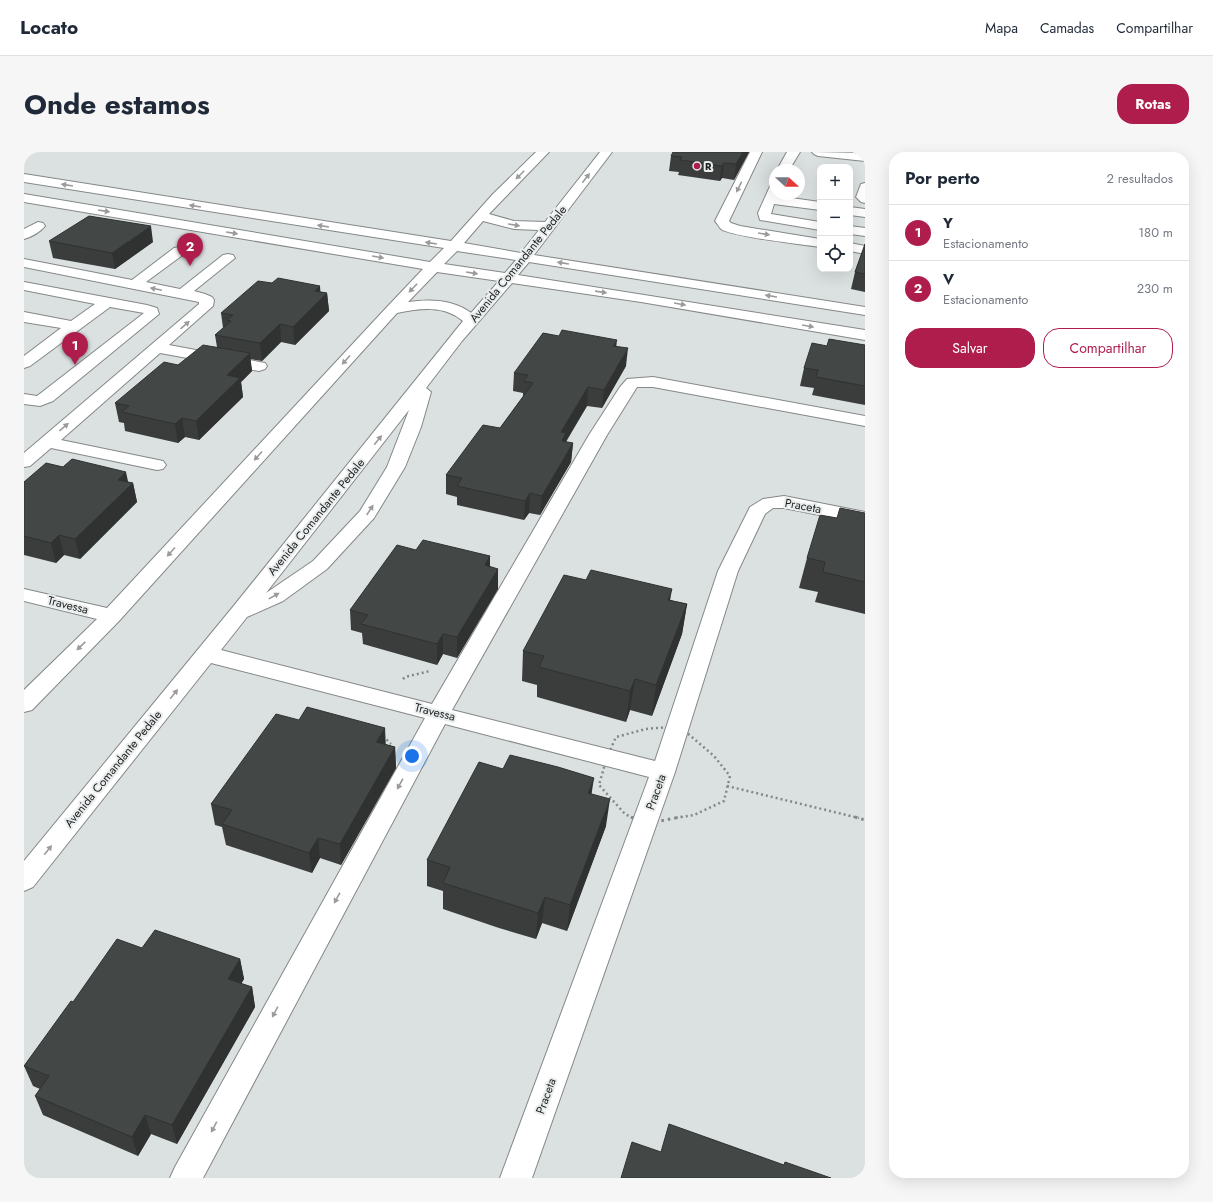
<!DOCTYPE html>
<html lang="pt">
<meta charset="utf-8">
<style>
body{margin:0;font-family:Jost,sans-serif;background:#f6f6f7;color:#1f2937}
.controls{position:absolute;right:12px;top:12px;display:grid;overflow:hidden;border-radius:8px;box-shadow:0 4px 16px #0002}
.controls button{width:36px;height:36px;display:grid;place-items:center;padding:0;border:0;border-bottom:1px solid #e0e1e3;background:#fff;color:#1f2937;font:20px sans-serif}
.compass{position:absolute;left:745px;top:12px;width:36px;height:36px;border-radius:50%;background:#fff;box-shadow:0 4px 16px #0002;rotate:111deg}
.you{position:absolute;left:388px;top:604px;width:14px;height:14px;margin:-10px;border:3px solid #fff;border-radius:50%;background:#1a73e8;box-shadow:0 0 0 6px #1a73e833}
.badge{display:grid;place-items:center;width:26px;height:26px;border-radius:50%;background:#af1d4c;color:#fff;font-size:13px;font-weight:700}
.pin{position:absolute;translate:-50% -33px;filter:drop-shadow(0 1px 2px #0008)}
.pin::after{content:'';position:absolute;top:21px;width:14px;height:12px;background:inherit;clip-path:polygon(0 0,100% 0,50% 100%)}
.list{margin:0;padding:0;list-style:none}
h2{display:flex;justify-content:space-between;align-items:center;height:52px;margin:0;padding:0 16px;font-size:17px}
h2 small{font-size:13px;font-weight:400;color:#747a83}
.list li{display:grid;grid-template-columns:26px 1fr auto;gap:12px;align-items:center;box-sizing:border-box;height:56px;padding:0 16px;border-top:1px solid #e0e1e3}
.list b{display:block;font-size:15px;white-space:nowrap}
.list p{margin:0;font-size:13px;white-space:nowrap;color:#747a83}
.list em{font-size:13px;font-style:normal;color:#747a83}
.actions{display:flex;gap:8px;padding:12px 16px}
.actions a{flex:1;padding:9px 0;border:1px solid #af1d4c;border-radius:16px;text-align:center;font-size:14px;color:#af1d4c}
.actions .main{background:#af1d4c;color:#fff}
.icon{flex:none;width:22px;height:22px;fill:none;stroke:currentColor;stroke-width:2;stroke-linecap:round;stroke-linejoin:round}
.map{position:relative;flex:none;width:841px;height:1026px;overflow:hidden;border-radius:16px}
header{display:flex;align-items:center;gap:24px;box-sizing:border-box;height:56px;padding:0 20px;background:#fff;border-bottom:1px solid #e0e1e3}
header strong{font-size:19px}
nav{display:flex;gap:22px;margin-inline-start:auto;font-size:14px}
.intro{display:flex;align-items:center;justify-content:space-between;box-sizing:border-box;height:96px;padding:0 24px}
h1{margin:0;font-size:28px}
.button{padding:10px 18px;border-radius:16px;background:#af1d4c;color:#fff;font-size:14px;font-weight:700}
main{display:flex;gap:24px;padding:0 24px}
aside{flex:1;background:#fff;border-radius:16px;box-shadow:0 4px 16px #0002}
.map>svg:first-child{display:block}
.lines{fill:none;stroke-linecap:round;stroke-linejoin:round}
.minor-casing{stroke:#848887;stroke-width:2}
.path-far1{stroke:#848787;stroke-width:2.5;stroke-dasharray:2 3;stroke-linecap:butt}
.path{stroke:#848787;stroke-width:3;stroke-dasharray:2.5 4;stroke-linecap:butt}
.minor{fill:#fff;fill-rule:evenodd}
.wall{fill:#3a3d3c}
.shaded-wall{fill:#2f3231}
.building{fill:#434746;stroke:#2f3231}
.oneway{fill:#9a9b9a}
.poi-dot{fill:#af1d4c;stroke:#e9eded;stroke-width:1.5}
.labels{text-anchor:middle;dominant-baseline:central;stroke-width:4;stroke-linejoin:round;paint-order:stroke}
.far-poi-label{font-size:10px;font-weight:bold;fill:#1e201f;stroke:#e9eded;text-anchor:start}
.street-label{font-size:12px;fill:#1e201f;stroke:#e9eded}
</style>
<header>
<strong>Locato</strong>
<nav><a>Mapa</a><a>Camadas</a><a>Compartilhar</a></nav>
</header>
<div class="intro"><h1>Onde estamos</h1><a class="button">Rotas</a></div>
<main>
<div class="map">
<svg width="841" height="1026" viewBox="0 0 841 1026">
<rect width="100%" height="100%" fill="#dbe0e0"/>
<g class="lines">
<g class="minor-casing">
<g id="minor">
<path d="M512 0H525L465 62 490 69 521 70 576 0H588L510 103 841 155V163L505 110 494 123 841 178V188L617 150 488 131 438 189 402 236 407 240 397 275 381 315 350 366 303 417 259 449 223 465 197 498 408 552 565 283 596 235 603 227 629 225 841 264V274L629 235H613L583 283 428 558 631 609 694 419 726 355 739 347 760 344 841 360V372L760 356H749L741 362 714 419 651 620 508 1026H476L625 625 421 572 179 1026H146L151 1015 401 566 187 511 9 735 0 739V709L208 456 439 169C420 153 396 156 373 161L95 469 8 558 0 560V538L73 467 0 449V437L83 456 363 155 399 117 0 50V42L406 110 420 96 0 30V22L427 89 469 42ZM459 69 490 77 515 78 497 101 440 91ZM433 99 492 108 481 121 420 112ZM413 120 475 129 447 161C429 147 405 147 384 150ZM385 258 363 315 336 359 289 409 242 441Z"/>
<path d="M726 0H738L705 69 707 71 716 74 796 87V95C778 92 708 85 697 77 695 75 693 71 691 69Z"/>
<path d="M763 0H776L765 18H753Z"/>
<path d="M788 0 841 1V9L794 4 790 2Z"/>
<path d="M751 31V42H754L753 44 796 50V58L750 52 747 62 796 70V78L736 68 734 61 747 32Z"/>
<path d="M841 31V51L837 50 832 45 837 32Z"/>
<path d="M826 55 841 57V65L826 63Z"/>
<path d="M14 70 19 71 21 74C16 80 7 85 0 87V77Z"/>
<path d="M826 74 841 76V84L826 82Z"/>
<path d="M826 91 841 94V102L826 99Z"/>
<path d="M155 95 160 96 162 99 160 102 122 130 156 137 199 103 204 102 209 103 211 106 170 139 181 142 188 145 190 148 189 154 145 193 241 211 243 214 241 217 235 219 136 201 37 288 139 309 142 313 139 317 133 318 27 296 6 314 0 315V301L175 152V150L0 115V107L108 128 150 96Z"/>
<path d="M0 130 123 153 133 156 135 162 29 249 16 254 0 252V242L13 244 17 241 120 161 86 155 6 214 0 216V204L37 176 0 170V160L47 169 71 152 0 138Z"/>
</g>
</g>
<g class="path-far1">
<path d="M379 527 381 525 406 519"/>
<path d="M359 584 367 592"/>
<path d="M703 634 835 666"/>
<path d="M609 666 601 662 575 633 583 605 592 585 622 577 655 574 690 604 706 624 700 649 670 663 651 666"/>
</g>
<g class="path">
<path d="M607 665 620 672 657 665"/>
<path d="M831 665 841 668"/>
</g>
<use href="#minor" class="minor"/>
</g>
<g class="wall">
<path d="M725 0 710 28 698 26 696 29 654 23 655 20 645 19 647 4Z"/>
<path d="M25 89 129 90 91 117 29 106Z"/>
<path d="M841 92V140L827 137 831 120Z"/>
<path d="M297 140 303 141 305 159 271 193 257 190 238 209 226 207 228 219 217 230 219 245 175 288 161 285 154 291 101 279 100 271 95 270 91 251 154 213 193 195 191 183 199 176 197 161Z"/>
<path d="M841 193V253L788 243 790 236 776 234 780 216 803 194Z"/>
<path d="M592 194 602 214 578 256 563 254 542 290 549 291 547 310 516 363 505 361 500 368 433 353V345L422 342V323L476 276 499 245V241L489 239 490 221Z"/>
<path d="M0 330H104L109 331 113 350 56 407 40 403 32 411 0 403Z"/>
<path d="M841 361V462L791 450 794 440 775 436 783 406 813 366Z"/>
<path d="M392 398 466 404V415L474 417V437L433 506 419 502 413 513 339 492 338 481 327 478 326 458Z"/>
<path d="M562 428 663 452 658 482 628 564 606 558 602 570 513 545V533L498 529 499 499Z"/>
<path d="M361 592 371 595 372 616 317 713 296 706 288 721 202 693 198 675 191 673 187 652Z"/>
<path d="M479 617 568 642 582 674 543 779 518 771 512 787 475 776 419 757V739L403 734V708Z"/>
<path d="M118 796 216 807 220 827 217 832 228 835 231 855 153 992 127 982 114 1004 19 963 11 944 16 937 9 934 0 914 49 850Z"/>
</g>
<g class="shaded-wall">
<path d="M719 0H725L710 28 712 12Z"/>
<path d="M700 11 698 26 696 29 698 14Z"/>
<path d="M127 74 129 90 91 117 88 101Z"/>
<path d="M296 134 297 148 303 141 305 159 271 193 269 175 291 139Z"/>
<path d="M256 172 257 190 238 209 236 191Z"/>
<path d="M593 188 591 206 589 194Z"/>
<path d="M604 196 602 214 578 256 580 238Z"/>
<path d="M226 201 228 219 217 230 219 245 175 288 172 269 203 223Z"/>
<path d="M564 235 563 254 541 290 536 308 537 280Z"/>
<path d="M158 266 161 285 154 291 151 272Z"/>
<path d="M549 291 547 310 516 363 518 344Z"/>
<path d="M102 320 105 334 109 331 113 350 56 407 51 387 94 328Z"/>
<path d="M506 341 505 361 500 368 501 349Z"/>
<path d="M35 383 40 403 32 411 27 391Z"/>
<path d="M466 404V423L461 413Z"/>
<path d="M474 417V437L433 506V485Z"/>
<path d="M648 437 643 467 644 448Z"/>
<path d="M663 452 658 482 628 564 632 533Z"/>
<path d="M419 482V502L413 513V492Z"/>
<path d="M611 527 606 558 602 570 606 539Z"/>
<path d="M361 576 362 597 352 590Z"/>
<path d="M371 595 372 616 317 713 316 692Z"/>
<path d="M570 626 566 652 564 641Z"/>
<path d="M586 647 582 674 543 779 546 753Z"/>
<path d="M294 686 296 706 288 721 285 701Z"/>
<path d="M521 745 518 771 512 787 514 761Z"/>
<path d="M216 807 220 827 208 847 204 827Z"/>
<path d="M228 835 231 855 153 992 148 973Z"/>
<path d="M121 963 127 982 114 1004 108 985Z"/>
</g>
<g class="building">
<path d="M649 0H719L712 12 700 11 698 14 656 8 658 5 647 4Z"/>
<path d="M65 64 127 74 88 101 25 89Z"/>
<path d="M841 92V122L831 120Z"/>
<path d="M254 126 296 134 291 139 303 141 269 175 256 172 236 191 191 183 207 169 203 168 209 163 197 161 234 129 248 131Z"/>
<path d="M538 178 593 188 589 194 604 196 580 238 564 235 537 280 542 281 538 289 549 291 518 344 506 341 501 349 433 334 438 326 422 323 459 273 476 276 509 231 500 229 504 223 490 221 519 181 535 184Z"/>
<path d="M805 187 841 193V234L792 225 794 218 780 216 788 191 803 194Z"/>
<path d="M179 193 226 201 203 223 216 226 172 269 158 266 151 272 98 260 105 254 91 251 140 210 154 213Z"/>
<path d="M48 307 102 320 94 328 109 331 51 387 35 383 27 391 0 384V330L22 311 39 315Z"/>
<path d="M816 356 841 361V430L799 420 801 410 783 406 796 363 813 366Z"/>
<path d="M399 388 466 404 461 413 474 417 433 485 419 482 413 492 337 472 344 463 326 458 373 393 392 398Z"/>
<path d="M567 418 648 437 644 448 663 452 632 533 611 527 606 539 515 515 520 504 499 499 540 423 562 428Z"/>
<path d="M283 555 361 576 352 590 371 595 316 692 294 686 285 701 198 672 208 658 187 652 252 562 275 568Z"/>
<path d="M486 603 534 615 570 626 564 641 586 647 546 753 521 745 514 761 419 731 426 715 403 708 455 610 479 617Z"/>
<path d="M131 778 216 807 204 827 228 835 148 973 121 963 108 985 11 944 25 924 0 914 47 849 49 850 93 787 118 796Z"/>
<path d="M645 972 760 1013 761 1010 807 1026H597L608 990 637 1000Z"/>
</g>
<defs><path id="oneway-solid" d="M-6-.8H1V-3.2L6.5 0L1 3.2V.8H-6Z"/></defs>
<g class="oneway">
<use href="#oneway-solid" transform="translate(496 23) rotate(135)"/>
<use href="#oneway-solid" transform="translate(562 26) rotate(-52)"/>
<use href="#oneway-solid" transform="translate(43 33) rotate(-171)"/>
<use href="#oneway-solid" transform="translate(715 35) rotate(116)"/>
<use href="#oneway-solid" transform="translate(171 54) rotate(-171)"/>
<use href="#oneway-solid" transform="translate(80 59) rotate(9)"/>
<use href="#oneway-solid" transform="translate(490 73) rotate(9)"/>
<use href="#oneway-solid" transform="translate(299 74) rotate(-171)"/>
<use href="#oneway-solid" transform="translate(208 81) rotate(9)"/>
<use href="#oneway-solid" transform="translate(740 82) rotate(9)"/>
<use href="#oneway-solid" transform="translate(407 91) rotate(-171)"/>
<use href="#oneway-solid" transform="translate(354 105) rotate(10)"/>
<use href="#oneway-solid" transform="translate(539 111) rotate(-171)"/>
<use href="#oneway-solid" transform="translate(448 121) rotate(9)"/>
<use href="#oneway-solid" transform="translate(389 136) rotate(134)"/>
<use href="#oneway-solid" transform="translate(132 137) rotate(-168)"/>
<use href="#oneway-solid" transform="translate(577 140) rotate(8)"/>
<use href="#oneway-solid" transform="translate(747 144) rotate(-171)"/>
<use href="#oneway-solid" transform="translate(656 152) rotate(10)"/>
<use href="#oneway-solid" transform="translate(161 173) rotate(-41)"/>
<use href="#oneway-solid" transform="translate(784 174) rotate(10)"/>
<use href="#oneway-solid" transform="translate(322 208) rotate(132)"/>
<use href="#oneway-solid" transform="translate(40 275) rotate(-40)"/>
<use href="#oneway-solid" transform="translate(354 288) rotate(-51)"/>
<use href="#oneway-solid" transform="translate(234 304) rotate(132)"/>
<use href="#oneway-solid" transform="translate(346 358) rotate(-57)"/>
<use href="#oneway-solid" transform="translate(147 400) rotate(132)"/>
<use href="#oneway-solid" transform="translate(250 444) rotate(-29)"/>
<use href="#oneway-solid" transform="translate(57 494) rotate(136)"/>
<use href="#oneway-solid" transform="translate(150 542) rotate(-51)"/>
<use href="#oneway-solid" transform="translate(376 632) rotate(119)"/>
<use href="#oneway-solid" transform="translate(24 698) rotate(-51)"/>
<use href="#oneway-solid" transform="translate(313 746) rotate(119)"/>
<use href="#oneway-solid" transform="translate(251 860) rotate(118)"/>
<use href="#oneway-solid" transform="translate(190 975) rotate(118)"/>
</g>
<circle class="poi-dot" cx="673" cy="14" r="4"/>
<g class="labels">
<g class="far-poi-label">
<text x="681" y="14">R</text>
</g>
<g class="street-label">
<text transform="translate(494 112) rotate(-51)">Avenida Comandante Pedale</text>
<text transform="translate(779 354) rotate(10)">Praceta</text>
<text transform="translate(292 365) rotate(-51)">Avenida Comandante Pedale</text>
<text transform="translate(44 453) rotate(14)">Travessa</text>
<text transform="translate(411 560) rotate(14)">Travessa</text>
<text transform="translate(89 617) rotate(-51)">Avenida Comandante Pedale</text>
<text transform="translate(632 640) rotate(-70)">Praceta</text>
<text transform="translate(522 944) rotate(-70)">Praceta</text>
</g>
</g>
</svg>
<div class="controls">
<button>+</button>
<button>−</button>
<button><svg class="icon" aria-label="locate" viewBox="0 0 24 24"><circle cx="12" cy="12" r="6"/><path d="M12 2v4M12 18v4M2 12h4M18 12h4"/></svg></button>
</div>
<svg class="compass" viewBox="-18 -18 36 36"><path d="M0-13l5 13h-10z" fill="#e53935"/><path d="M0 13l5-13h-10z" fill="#747a83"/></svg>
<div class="you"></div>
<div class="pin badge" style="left:51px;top:213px">1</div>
<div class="pin badge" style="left:166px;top:114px">2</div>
</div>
<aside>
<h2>Por perto<small>2 resultados</small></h2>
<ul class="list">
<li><span class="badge">1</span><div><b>Y</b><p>Estacionamento</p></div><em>180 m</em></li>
<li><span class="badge">2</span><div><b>V</b><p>Estacionamento</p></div><em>230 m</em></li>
</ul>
<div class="actions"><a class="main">Salvar</a><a>Compartilhar</a></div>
</aside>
</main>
